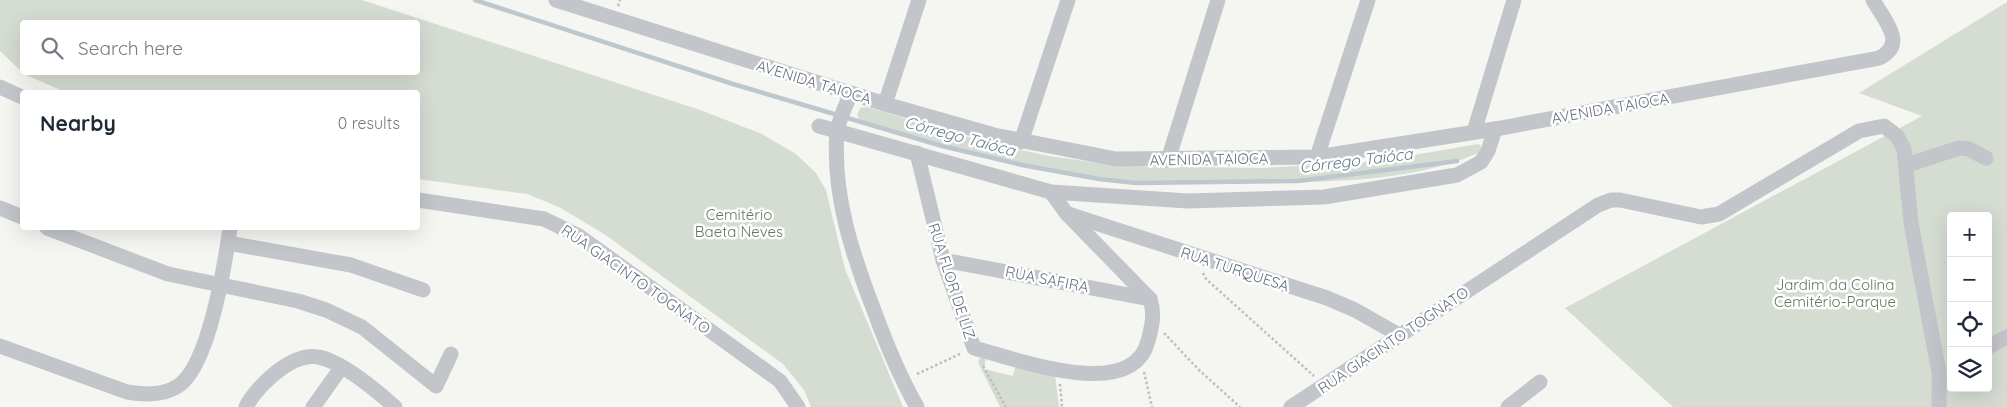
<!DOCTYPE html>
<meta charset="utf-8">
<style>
body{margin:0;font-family:Quicksand,sans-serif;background:#f6f6f7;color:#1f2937}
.controls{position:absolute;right:15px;bottom:15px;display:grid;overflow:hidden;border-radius:5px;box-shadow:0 5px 20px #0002}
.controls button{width:45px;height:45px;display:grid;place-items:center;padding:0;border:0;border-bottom:1px solid #e0e1e3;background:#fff;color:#1f2937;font:25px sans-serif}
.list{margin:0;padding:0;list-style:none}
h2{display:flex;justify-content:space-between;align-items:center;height:65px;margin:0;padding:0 20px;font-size:21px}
h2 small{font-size:16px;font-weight:400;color:#747a83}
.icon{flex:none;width:28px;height:28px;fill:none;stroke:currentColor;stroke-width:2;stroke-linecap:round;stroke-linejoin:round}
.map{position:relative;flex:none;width:2007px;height:407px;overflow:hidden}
.search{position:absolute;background:#fff;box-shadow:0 5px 20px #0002;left:20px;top:20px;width:400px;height:55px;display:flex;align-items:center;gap:12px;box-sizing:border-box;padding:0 18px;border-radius:5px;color:#747a83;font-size:19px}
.panel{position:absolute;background:#fff;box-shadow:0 5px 20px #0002;left:20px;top:90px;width:400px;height:140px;border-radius:5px}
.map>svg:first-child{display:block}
.green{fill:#d5dcd2;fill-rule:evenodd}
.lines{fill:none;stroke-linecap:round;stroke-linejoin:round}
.stream{stroke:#bdc7cd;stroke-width:4.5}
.path{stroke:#bcbec0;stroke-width:2.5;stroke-dasharray:2.5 2.5;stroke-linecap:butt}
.minor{stroke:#c2c5c9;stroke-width:15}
.labels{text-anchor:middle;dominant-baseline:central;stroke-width:5;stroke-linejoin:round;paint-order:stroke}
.street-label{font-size:15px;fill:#637282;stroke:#fff}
.park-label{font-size:15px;fill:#657962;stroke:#fff}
.water-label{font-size:16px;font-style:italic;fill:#637a86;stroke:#fff}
</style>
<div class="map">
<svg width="2007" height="407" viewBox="0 0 2007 407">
<rect width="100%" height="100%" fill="#f5f5f1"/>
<g class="green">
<path d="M0 0H362L700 110 762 134 796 154 816 173 826 190 845 269 903 407H811L804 390 783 364 604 234 559 207 527 194 418 179V92H65L24 74 0 51ZM418 22V72H22V22Z"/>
<path d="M2007 2V407H1673L1565 308 1922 116 1859 93ZM1951 216H1988V388H1951Z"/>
<path d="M867 107 992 144 1049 156 1121 166 1263 168 1380 161 1478 144 1481 145 1480 152C1425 177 1358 181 1298 182 1229 184 1155 186 1086 177 1008 166 933 144 859 119L857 115 860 108Z"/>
<path d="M980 358H986L984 369 1013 376 1016 365 1055 375 1059 407H1000L978 362Z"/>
</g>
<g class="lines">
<path class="stream" d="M475 0 733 84 942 146 1022 165 1099 179 1136 183 1298 181 1457 161"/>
<g class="path">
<path d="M618 6 620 0"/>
<path d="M1203 273 1206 279 1314 376"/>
<path d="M1164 333 1199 370 1240 407"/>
<path d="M983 366 1006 407"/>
<path d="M1144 372 1152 407"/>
<path d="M917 374 962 353"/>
<path d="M1060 384 1062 407"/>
</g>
<g class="minor">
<path d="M556 0 885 104 994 135 1116 159 1317 157 1495 129 1879 58C1908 44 1884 20 1873 0"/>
<path d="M0 87 22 97"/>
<path d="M851 93C846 105 839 119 837 132 832 195 853 256 875 313 887 346 900 377 917 407"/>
<path d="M885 104 919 0"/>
<path d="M819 126 1051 192 1188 201 1324 197 1457 175 1481 162 1488 151 1495 129"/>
<path d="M1474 132 1514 0"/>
<path d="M1021 142 1068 0"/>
<path d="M917 153 943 260 974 348C1014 358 1132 404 1148 341 1152 326 1155 314 1150 299L1067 214 1051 192"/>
<path d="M1317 157 1368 0"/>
<path d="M1168 160 1218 0"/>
<path d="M1907 165 1959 148 1969 149 1986 158"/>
<path d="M418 200 544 219 579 236 780 381 798 407"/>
<path d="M0 208 22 217"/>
<path d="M1068 214 1327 298 1355 310 1399 335"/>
<path d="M47 228 168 274 298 301 326 310 362 327 436 386 451 354"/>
<path d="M228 243 351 265 423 290"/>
<path d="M943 260 1150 299"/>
<path d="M0 346 127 392C144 395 163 396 178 386 209 366 225 263 230 228"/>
<path d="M1988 347 2007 337"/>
<path d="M246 407C257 386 292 352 318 357 342 361 377 391 395 407"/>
<path d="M313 407 341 368"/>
<path d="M1291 407 1598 205 1611 200H1620L1701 217 1719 214 1859 131 1884 126 1897 136 1904 149 1911 223 1939 373V407"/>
<path d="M1508 407 1540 382"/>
</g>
</g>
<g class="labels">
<g class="street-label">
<text transform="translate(814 82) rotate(17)">AVENIDA TAIOCA</text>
<text transform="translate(1610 108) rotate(-10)">AVENIDA TAIOCA</text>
<text transform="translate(1209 159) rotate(-1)">AVENIDA TAIOCA</text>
<text transform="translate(1235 269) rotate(18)">RUA TURQUESA</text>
<text transform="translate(636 279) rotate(35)">RUA GIACINTO TOGNATO</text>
<text transform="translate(1047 279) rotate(11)">RUA SAFIRA</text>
<text transform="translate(952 281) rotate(72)">RUA FLOR DE LIZ</text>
<text transform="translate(1393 340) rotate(-34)">RUA GIACINTO TOGNATO</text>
</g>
<g class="park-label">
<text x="739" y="214">Cemitério<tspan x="739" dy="17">Baeta Neves</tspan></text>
<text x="1835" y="284">Jardim da Colina<tspan x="1835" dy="17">Cemitério-Parque</tspan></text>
</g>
<g class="water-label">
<text transform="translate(960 136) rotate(15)">Córrego Taióca</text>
<text transform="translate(1356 160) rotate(-7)">Córrego Taióca</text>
</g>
</g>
</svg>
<div class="controls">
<button>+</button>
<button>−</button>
<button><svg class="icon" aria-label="locate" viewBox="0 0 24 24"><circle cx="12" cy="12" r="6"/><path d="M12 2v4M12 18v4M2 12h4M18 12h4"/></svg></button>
<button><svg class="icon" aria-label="layers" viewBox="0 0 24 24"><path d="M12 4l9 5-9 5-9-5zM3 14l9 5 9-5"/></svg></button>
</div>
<div class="search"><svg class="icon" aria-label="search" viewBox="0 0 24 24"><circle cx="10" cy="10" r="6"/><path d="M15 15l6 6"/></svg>Search here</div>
<section class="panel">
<h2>Nearby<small>0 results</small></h2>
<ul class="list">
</ul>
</section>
</div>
